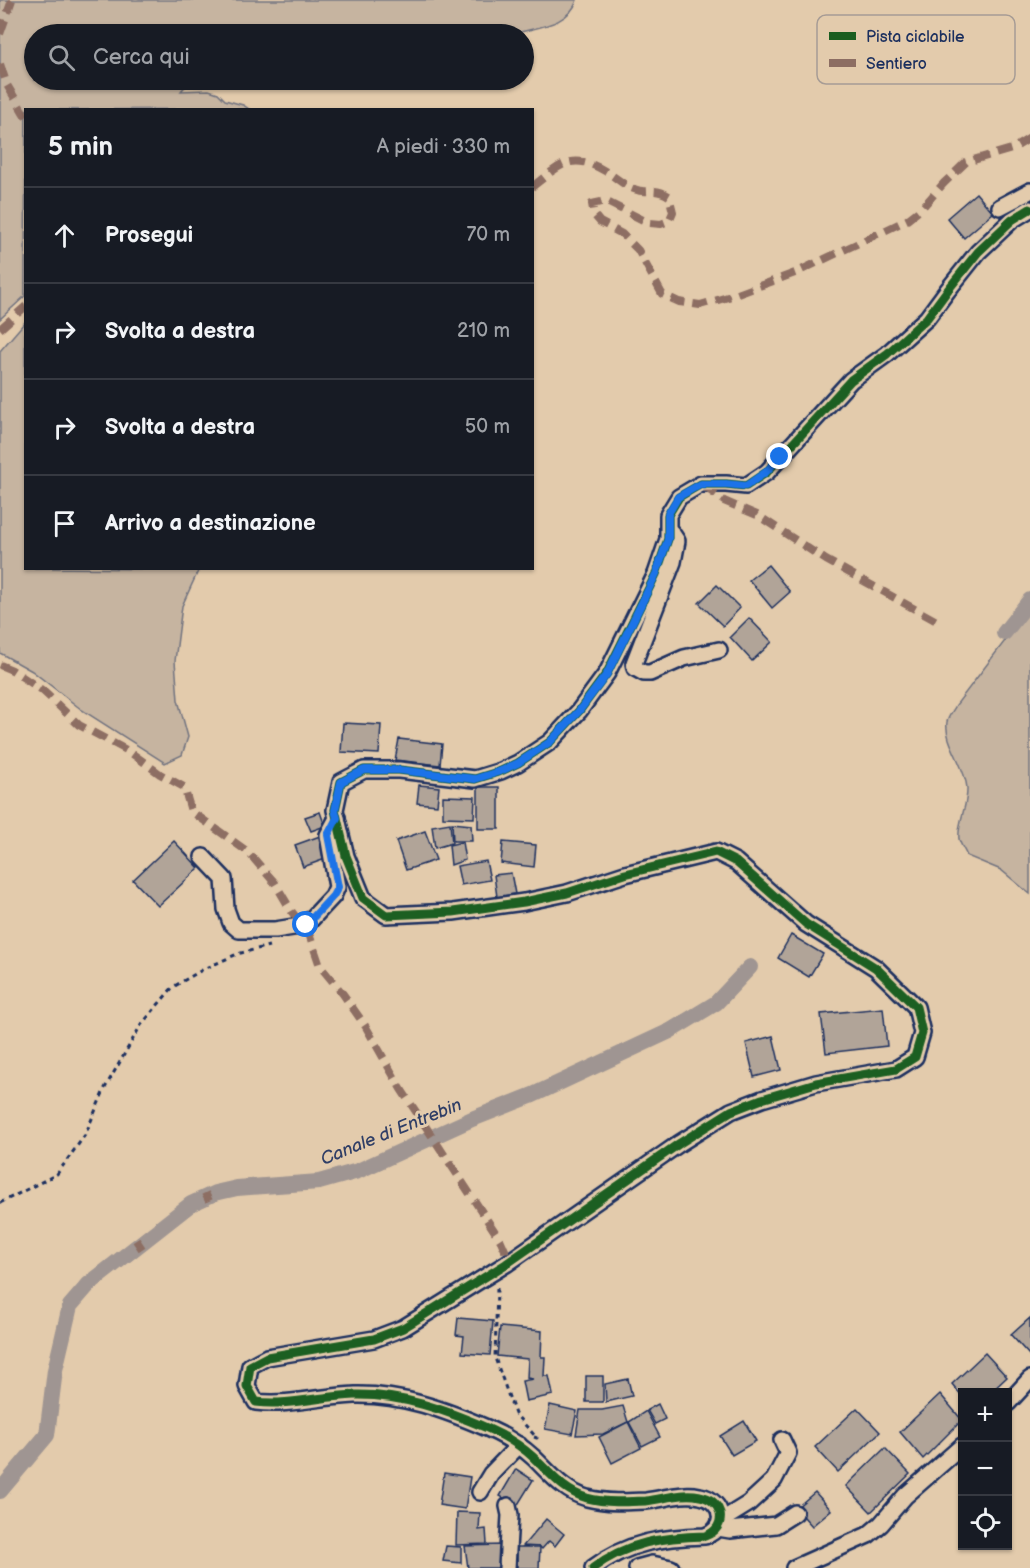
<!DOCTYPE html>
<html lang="it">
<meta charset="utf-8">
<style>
body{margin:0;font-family:"Balsamiq Sans",sans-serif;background:#242831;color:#f1f3f6}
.controls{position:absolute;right:18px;bottom:18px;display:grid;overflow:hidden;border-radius:0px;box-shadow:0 2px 4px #0004}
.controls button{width:54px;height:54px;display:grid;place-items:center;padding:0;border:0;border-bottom:2px solid #363941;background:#171b24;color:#f1f3f6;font:30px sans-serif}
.stop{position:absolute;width:18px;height:18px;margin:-14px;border:4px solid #1a73e8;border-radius:50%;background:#fff}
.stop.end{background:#1a73e8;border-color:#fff;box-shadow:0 2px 6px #0008}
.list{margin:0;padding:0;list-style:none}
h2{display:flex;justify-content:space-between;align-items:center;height:78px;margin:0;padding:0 24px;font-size:26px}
h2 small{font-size:20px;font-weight:400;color:#9ea1a6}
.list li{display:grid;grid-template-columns:39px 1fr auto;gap:18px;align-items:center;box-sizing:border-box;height:96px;padding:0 24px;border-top:2px solid #363941}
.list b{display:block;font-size:22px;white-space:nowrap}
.list em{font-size:20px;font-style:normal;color:#9ea1a6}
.icon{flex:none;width:33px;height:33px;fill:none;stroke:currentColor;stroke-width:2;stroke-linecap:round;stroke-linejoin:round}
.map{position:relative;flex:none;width:1030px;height:1568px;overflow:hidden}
.search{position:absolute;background:#171b24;box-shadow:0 2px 4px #0004;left:24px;top:24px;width:510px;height:66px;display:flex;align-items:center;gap:15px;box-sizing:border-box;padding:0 21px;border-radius:33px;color:#9ea1a6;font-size:22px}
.panel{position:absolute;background:#171b24;box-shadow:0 2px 4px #0004;left:24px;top:108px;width:510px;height:462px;border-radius:0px}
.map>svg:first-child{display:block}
.green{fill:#c6b4a0;stroke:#70727f;stroke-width:1.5}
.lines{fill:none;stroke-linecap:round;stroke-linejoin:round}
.canal{stroke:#9f9592;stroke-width:16}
.building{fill:#b1a498;stroke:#1b2f5e;stroke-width:1.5}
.minor-casing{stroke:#1b2f5e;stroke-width:20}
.path{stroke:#1b2f5e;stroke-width:3;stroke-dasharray:4.5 4.5;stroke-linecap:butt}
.minor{stroke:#e3cbac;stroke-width:15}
.quiet{stroke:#8d6e63;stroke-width:8;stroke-dasharray:15 8;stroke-linecap:butt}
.cycleway-casing{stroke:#e3cbac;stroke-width:13}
.cycleway{stroke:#1b5e20;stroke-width:9}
.route{stroke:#1a73e8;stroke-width:8}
.labels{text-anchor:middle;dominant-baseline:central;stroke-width:6;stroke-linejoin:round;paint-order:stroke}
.water-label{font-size:18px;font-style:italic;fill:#2f3e66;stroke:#e3cbac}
.key{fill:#e3cbac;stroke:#a79c95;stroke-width:1.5}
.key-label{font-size:16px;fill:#1b2f5e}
</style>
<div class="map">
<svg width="1030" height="1568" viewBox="0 0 1030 1568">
<rect width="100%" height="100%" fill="#e3cbac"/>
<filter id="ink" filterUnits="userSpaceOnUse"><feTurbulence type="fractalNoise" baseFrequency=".0167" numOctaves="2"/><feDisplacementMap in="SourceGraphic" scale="12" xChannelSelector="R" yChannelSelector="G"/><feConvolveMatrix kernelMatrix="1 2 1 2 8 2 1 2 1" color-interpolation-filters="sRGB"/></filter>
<g filter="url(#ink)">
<g class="green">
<path d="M0 0H577C569 26 535 27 513 34H34V80H219C205 80 190 79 181 91L209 90 218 93 225 100 243 105 249 109 26 110 25 296 0 319Z"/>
<path d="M25 322 26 568 199 569 182 606 175 661 178 700 188 737 182 755 165 763 82 710 32 671 0 653V351Z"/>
<path d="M1030 608V894L1001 870 967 856C965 851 960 844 959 839 957 823 968 806 967 788 965 765 944 742 947 722 948 716 954 710 956 705Z"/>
</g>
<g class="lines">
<g class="canal">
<path d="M1004 633 1030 600"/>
<path d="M0 1491 47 1435 55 1370 70 1306 89 1284 191 1204 215 1193 237 1188 319 1182 358 1171 472 1119 533 1095 670 1031 716 1003 750 967"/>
</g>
</g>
<g class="building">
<path d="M976 193 993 213 964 238 947 218Z"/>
<path d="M768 565 790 592 772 608 749 580Z"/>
<path d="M717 585 740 608 723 626 699 603Z"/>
<path d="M749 618 772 642 752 661 730 637Z"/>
<path d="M343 723 381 725 379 754 341 752Z"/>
<path d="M399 739 442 744 440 765 395 760Z"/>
<path d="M419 785 439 787 437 805 417 803Z"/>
<rect x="478" y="787" width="21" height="42"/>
<path d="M443 796 475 797 474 818 443 817Z"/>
<path d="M320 812 325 826 311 831 305 817Z"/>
<path d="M450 823 452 843 435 848 432 826Z"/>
<path d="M452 823 471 825 472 841H453Z"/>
<path d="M425 831 436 860 406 870 396 841Z"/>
<path d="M320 836 328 858 303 867 295 845Z"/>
<path d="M174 841 199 868 158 906 133 880Z"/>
<path d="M462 842 465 860 451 865 449 845Z"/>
<path d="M503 842 536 845 534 867 501 863Z"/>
<path d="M486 861 490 880 461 885 457 866Z"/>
<path d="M511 873 515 894 497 897 494 875Z"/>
<path d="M791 935 823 954 809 977 778 958Z"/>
<path d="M883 1008 887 1046 826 1053 821 1014Z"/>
<path d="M773 1036 781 1070 754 1077 746 1043Z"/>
<path d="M458 1318 493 1321 490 1355 462 1353 464 1336 456 1335Z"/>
<path d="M1030 1318V1356L1011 1335Z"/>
<path d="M500 1327 542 1331 541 1357H545L544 1376H549L553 1395 526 1401 522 1381 533 1379 527 1378 528 1359 497 1356Z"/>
<path d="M985 1353 1007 1377 991 1392H962V1396L952 1384Z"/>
<rect x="586" y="1376" width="17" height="26"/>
<path d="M628 1379 632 1396 606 1402 605 1384Z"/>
<path d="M940 1394 962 1420 923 1459 900 1432Z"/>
<path d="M658 1404 665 1419 655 1424 647 1410Z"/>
<path d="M550 1405 577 1411 572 1434 545 1429Z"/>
<path d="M623 1406 628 1422 603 1434 576 1435 580 1410H602Z"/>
<path d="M857 1408 880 1432 838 1472 815 1447Z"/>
<path d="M646 1411 660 1437 642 1446 629 1422Z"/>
<path d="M744 1421 756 1441 732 1455 720 1436Z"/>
<path d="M628 1422 641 1448 612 1463 599 1437Z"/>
<path d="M885 1448 910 1474 871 1512 846 1486Z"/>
<path d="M516 1469 533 1480 517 1506 500 1496Z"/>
<path d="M444 1473 470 1477 465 1509 439 1505Z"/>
<path d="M815 1492 831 1510 812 1526 796 1508Z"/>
<path d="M457 1512 480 1513 479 1530 486 1529 487 1544 456 1545Z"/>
<path d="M546 1519 564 1534 555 1546 549 1541 542 1549 540 1547 523 1546Z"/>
<path d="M502 1545 500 1568H468L465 1546Z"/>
<path d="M446 1546 461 1547V1563L443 1561Z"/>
<path d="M517 1547H540L539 1568H517Z"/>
</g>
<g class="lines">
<g class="minor-casing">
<g id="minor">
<path d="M1000 207 1030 191"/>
<path d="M671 532 677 541 673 562 634 663 635 668 644 673H650L684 658 719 650"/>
<path d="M203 857 224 879 226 909 231 923 239 930H275L306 925 333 896 337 887 328 835 337 818"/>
<path d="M1008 1403 1030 1379"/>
<path d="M480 1492 491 1474 519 1445"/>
<path d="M720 1515 727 1517 748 1504 774 1480 788 1453 782 1440"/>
<path d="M718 1528 730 1530 776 1525 795 1513"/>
<path d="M507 1568 510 1515 508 1506"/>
<path d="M593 1568C627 1542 664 1537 705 1536 729 1528 723 1500 700 1496 682 1492 664 1499 646 1501 627 1502 606 1503 587 1498 563 1491 550 1473 533 1457 520 1445 503 1435 487 1428 445 1410 402 1394 355 1395 322 1396 288 1406 256 1402L247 1386 250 1366 267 1357 374 1339 403 1328 506 1264 680 1143 731 1111 762 1099 816 1083 896 1069 915 1057 922 1033 916 1007 876 968 806 924 736 862 716 852 625 874 567 893 524 902 453 912 386 915 363 898 346 856 335 810 341 782 364 770H399L475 779 501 771 518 763 550 742 579 711 607 673 656 574 668 539V515L679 497 701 484H726L746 486 767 472 851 380 887 354 927 318 947 291 978 252 1012 220 1030 209"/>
<path d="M637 1568 652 1564 671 1568"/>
<path d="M794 1568 868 1535 881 1524 905 1496 962 1446"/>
</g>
</g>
<g class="path">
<path d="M0 1203 57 1174 85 1135 105 1088 141 1025 173 987 202 970 237 954 269 946"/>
<path d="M497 1288 495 1358 515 1414 537 1438 534 1437"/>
</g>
<use href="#minor" class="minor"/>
<g class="quiet">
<path d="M0 34 12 0"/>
<path d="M0 64 7 85 26 117"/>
<path d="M532 187C563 162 573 151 610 174 618 179 625 186 634 189 649 195 652 186 669 196L673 212 669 221 661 224 649 223 605 201 592 204 594 215 600 222 622 234 638 250 662 294 679 302 700 305 735 295 795 273 907 220 921 209 944 183 966 162 1012 149 1030 138"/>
<path d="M0 329 26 306"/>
<path d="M704 486 724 501 757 515 826 560 942 624"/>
<path d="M0 665 12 670 42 690 79 725 130 752 160 774 184 787 191 811 248 852 275 883 292 912 299 921 306 925 320 966 343 994 366 1027 401 1089 501 1241 505 1250 506 1264"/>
<path d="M205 1193 209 1201"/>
<path d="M136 1240 142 1249"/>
</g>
<g class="cycleway-casing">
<path id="cycleway" d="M593 1568C627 1542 664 1537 705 1536 729 1528 723 1500 700 1496 682 1492 664 1499 646 1501 627 1502 606 1503 587 1498 563 1491 550 1473 533 1457 520 1445 503 1435 487 1428 445 1410 402 1394 355 1395 322 1396 288 1406 256 1402L247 1386 250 1366 267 1357 374 1339 403 1328 506 1264 680 1143 731 1111 762 1099 816 1083 896 1069 915 1057 922 1033 916 1007 876 968 806 924 736 862 716 852 625 874 567 893 524 902 453 912 386 915 363 898 346 856 335 810 341 782 364 770H399L475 779 501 771 518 763 550 742 579 711 607 673 656 574 668 539V515L679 497 701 484H726L746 486 767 472 851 380 887 354 927 318 947 291 978 252 1012 220 1030 209"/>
</g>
<use href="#cycleway" class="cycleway"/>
</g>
</g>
<g class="lines" filter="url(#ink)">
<path class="route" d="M306 925 333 896 338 887 328 835 337 818 335 810 341 782 364 770H399L475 779 501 771 518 763 550 742 579 711 607 674 656 574 668 539V514L678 497 701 484H726L746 486 766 472 780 457"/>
</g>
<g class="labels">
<g class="water-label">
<text transform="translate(391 1132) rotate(-22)">Canale di Entrebin</text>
</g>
</g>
<rect x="817" y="15" width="198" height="69" rx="9" class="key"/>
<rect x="829" y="32" width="27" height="8" fill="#1b5e20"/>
<rect x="829" y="59" width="27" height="8" fill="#8d6e63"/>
<g class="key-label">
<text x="866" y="42">Pista ciclabile</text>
<text x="866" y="69">Sentiero</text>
</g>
</svg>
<div class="controls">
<button>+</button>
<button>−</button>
<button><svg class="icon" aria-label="locate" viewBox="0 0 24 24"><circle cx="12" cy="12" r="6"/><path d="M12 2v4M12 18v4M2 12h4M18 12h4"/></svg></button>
</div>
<div class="stop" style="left:306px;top:925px"></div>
<div class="stop end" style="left:780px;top:457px"></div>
<div class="search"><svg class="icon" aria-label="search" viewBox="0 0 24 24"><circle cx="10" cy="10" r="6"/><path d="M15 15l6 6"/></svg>Cerca qui</div>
<section class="panel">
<h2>5 min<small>A piedi · 330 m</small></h2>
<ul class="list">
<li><svg class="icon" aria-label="ahead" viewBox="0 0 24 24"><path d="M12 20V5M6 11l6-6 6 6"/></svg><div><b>Prosegui</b></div><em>70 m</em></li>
<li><svg class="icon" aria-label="right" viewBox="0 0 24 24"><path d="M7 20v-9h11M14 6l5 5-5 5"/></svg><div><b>Svolta a destra</b></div><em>210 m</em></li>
<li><svg class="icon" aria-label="right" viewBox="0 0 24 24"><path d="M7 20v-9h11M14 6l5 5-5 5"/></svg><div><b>Svolta a destra</b></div><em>50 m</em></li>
<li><svg class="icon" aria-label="arrive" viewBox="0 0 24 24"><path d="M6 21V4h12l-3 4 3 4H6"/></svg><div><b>Arrivo a destinazione</b></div></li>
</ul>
</section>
</div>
